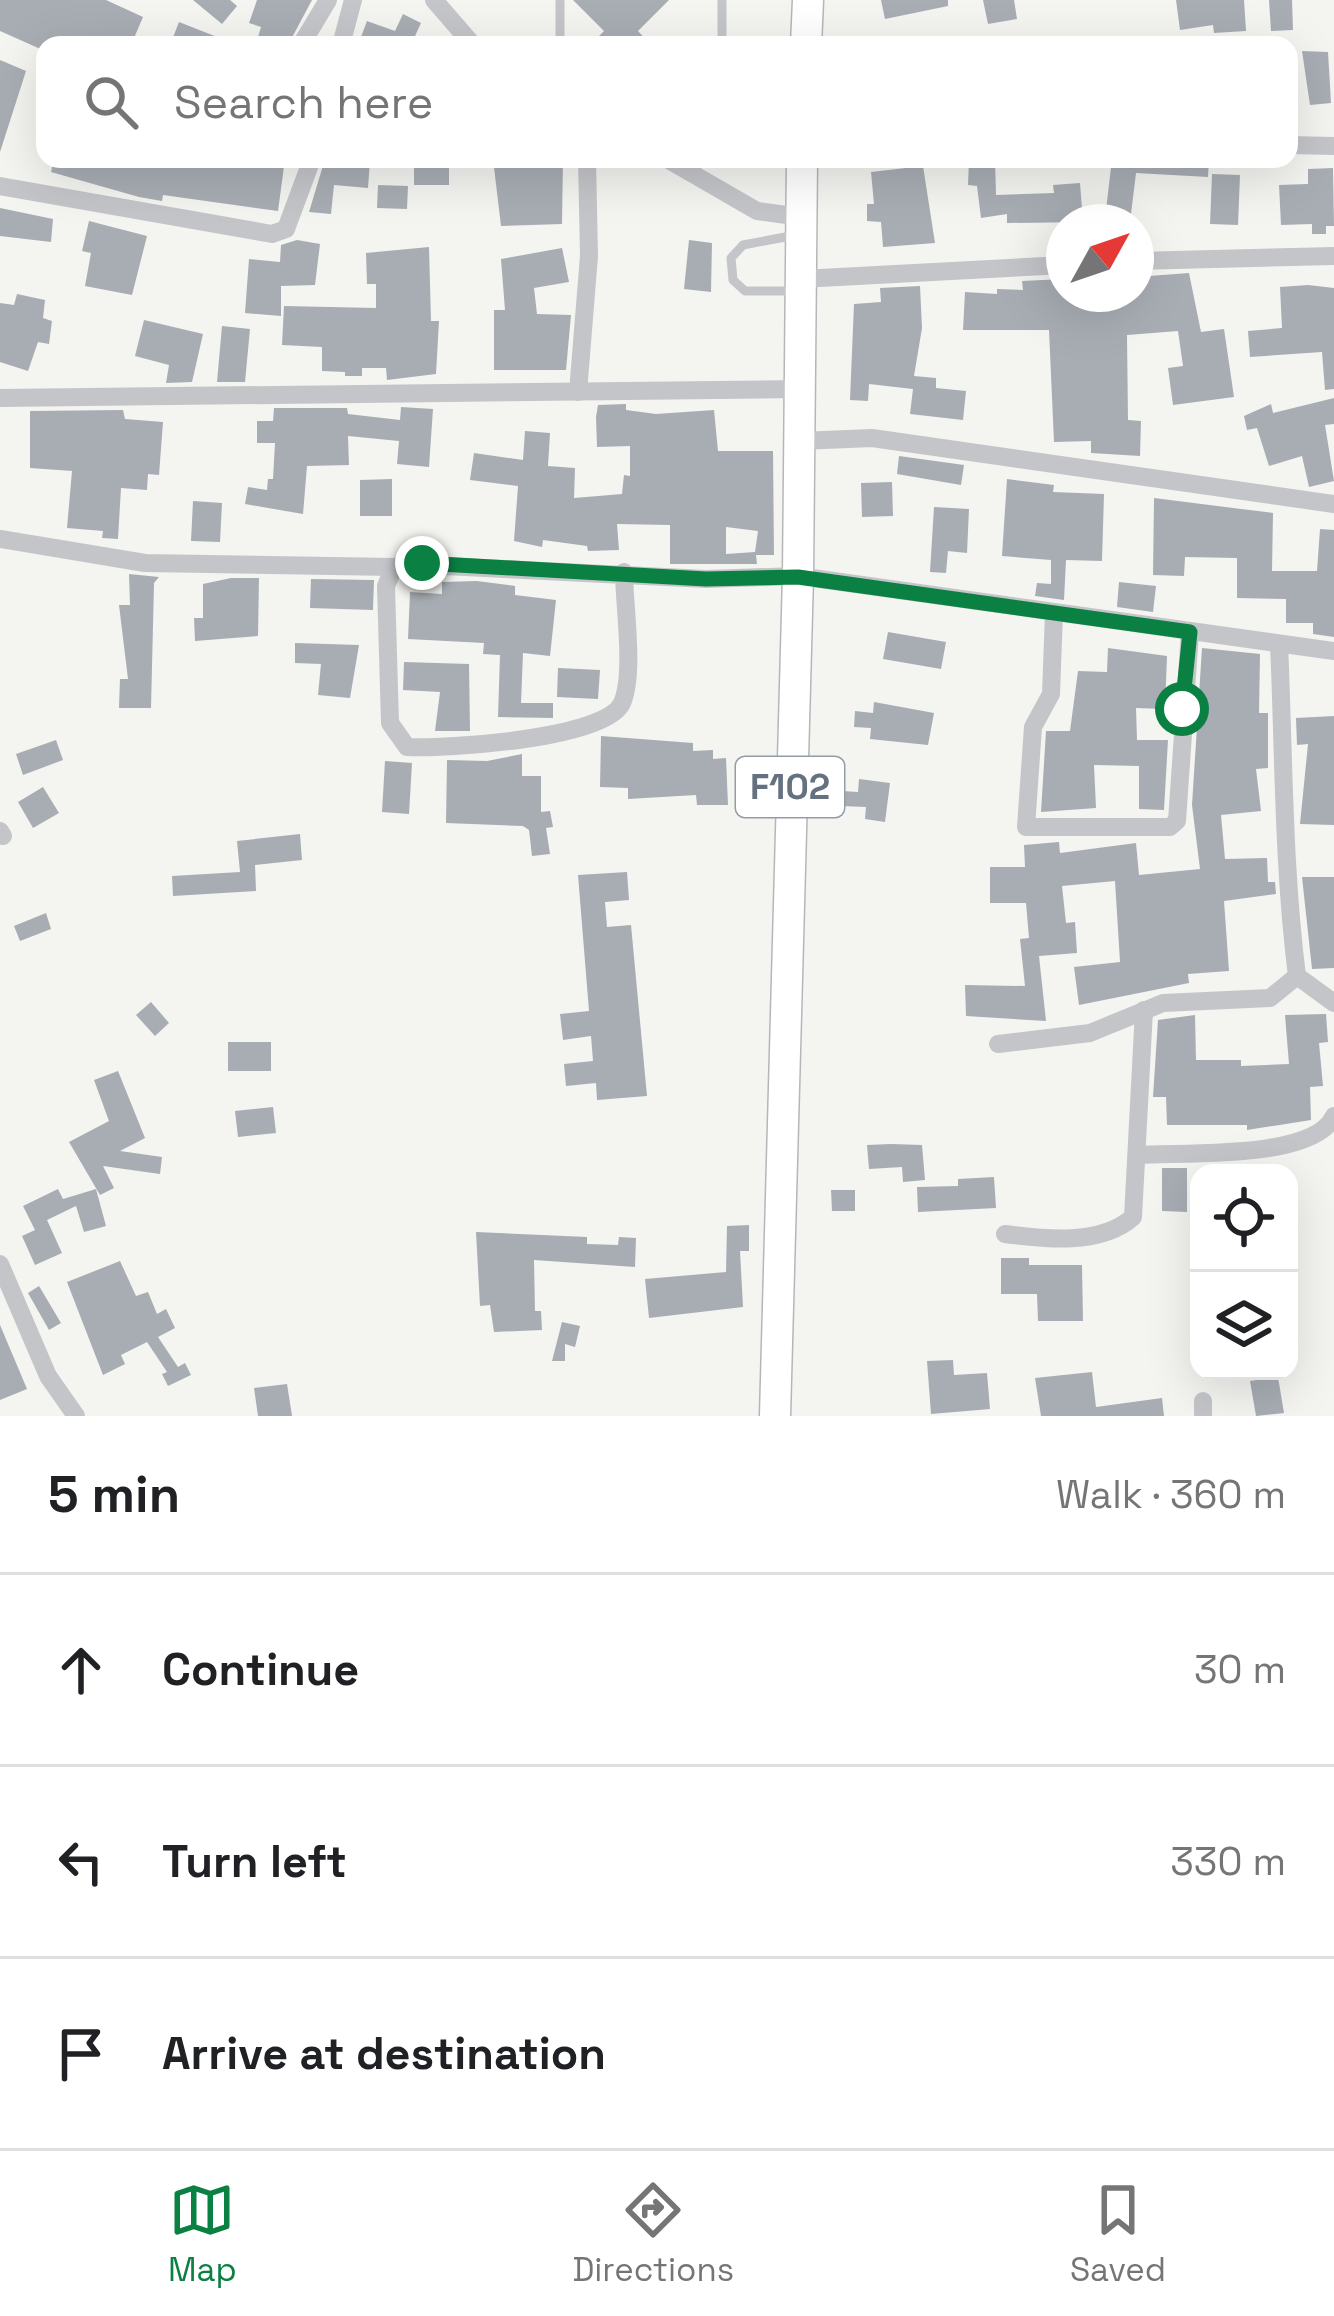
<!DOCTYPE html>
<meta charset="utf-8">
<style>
body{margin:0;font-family:"Space Grotesk",sans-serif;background:#f2f2f2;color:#202124}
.controls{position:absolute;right:36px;bottom:36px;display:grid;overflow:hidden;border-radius:24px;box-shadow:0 12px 48px #0002}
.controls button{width:108px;height:108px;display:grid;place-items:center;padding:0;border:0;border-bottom:3px solid #e0e0e0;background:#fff;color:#202124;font:60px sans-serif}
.compass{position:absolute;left:1046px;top:204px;width:108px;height:108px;border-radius:50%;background:#fff;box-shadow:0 12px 48px #0002;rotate:50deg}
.stop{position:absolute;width:36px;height:36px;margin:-27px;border:9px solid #0b8043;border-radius:50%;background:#fff}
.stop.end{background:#0b8043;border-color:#fff;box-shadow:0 3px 12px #0008}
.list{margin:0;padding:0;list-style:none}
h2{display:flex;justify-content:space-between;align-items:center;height:156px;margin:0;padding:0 48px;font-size:51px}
h2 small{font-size:39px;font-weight:400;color:#757577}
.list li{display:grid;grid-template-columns:78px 1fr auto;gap:36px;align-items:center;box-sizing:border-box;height:192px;padding:0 48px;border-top:3px solid #e0e0e0}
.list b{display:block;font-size:45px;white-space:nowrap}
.list em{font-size:39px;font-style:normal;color:#757577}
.icon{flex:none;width:66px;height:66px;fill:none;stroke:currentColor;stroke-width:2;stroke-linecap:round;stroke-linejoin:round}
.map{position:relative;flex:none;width:1334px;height:1416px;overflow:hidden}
.search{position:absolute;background:#fff;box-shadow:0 12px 48px #0002;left:36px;right:36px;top:36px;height:132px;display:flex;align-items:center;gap:30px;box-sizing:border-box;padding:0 42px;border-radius:24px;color:#757577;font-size:45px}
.sheet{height:732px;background:#fff}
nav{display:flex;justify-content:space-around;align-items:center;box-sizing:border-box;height:168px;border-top:3px solid #e0e0e0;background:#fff;font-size:33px;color:#757577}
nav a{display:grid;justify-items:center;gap:6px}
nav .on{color:#0b8043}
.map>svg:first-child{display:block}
.building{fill:#a8adb4;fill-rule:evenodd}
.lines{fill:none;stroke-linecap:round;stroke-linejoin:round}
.primary-casing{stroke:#b4b7ba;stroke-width:33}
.service{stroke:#c3c5c9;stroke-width:9}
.minor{stroke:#c3c5c9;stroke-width:18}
.primary{stroke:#fff;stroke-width:30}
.route{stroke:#0b8043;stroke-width:15}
.labels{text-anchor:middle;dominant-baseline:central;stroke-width:12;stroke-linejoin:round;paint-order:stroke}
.shield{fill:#fff;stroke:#949ca6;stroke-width:3}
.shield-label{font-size:36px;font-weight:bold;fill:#667180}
</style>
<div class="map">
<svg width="1334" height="1416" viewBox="0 0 1334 1416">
<rect width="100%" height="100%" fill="#f4f4f1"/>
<g class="building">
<path d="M0 0H106L143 17 131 45H45V51L0 31Z"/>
<path d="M193 0H230L237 6 222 24Z"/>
<path d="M257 0H312L288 45 258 37 261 27 249 23Z"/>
<path d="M573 0H669L638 31 651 45H590L604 31Z"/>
<path d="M881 0H948V6L885 19Z"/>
<path d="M983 0H1014L1017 19 988 24Z"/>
<path d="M1176 0H1244L1246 31 1214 33 1213 25 1180 30Z"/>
<path d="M1269 0H1292L1293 30 1271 31Z"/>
<path d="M403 14 421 23 411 45H358L367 21 395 31Z"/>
<path d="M179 22 235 44V45H170Z"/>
<path d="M1302 51 1328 52 1331 103 1310 105Z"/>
<path d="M0 60 26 71 0 152Z"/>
<path d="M54 159H285L278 211 163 195 162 201 139 197 51 172Z"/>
<path d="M325 159 370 161 368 188 334 185 331 214 309 212Z"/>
<rect x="414" y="159" width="35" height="26"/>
<path d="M493 159H563L562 224 501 226Z"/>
<path d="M969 159H995L996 195 1054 193 1053 185 1080 183 1083 222 1007 223V214L981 218 977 186 968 185Z"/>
<path d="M1112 159H1209L1208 177 1136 173 1131 214 1106 210Z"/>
<path d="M923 166 935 243 883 247 881 222 867 221V204H874L871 172Z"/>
<path d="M1333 168 1334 226H1326V234H1312V224L1281 225 1279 185 1308 184V169Z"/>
<path d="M1212 174 1240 175 1238 225 1210 224Z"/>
<path d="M378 185 408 186 407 209 377 208Z"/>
<path d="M0 208 53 219 51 242 0 236Z"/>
<path d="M89 221 147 236 132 295 85 286 91 253 82 251Z"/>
<path d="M297 240 320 244 315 285 281 286V316L245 313 249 259 280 262 281 245Z"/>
<path d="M689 240 712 243 711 292 684 289Z"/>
<path d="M429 247 431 321H439L436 374 387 380 386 368H362V376H345V372L322 371V347L282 345 284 306 376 308V284H367L366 253Z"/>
<path d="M562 248 569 282 534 288 537 314 571 315 566 370H494V310H505L501 259Z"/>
<path d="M1189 273 1201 332 1224 329 1234 397 1173 405 1168 368 1183 366 1178 331 1127 335 1128 420 1141 421 1140 456 1091 453V441L1054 442 1049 330H963L965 292 997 294V289L1023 290 1022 281 1064 279V294H1136V277Z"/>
<path d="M1308 285 1334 288V389L1325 390 1322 352 1250 357 1248 331 1282 328 1280 287Z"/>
<path d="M920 286 922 328 914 376 936 378V388L966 391 963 420 910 414 913 389 869 384 868 401 850 400 854 304 881 302 880 288Z"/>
<path d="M17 294 45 300 43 318 52 321 49 344 38 342 28 371 0 362V303L14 305Z"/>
<path d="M144 320 203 334 192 382 166 383 169 365 135 356Z"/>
<path d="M222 326 250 329 245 382H217Z"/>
<path d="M1334 398V424L1325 425 1334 481 1309 487 1302 456 1269 466 1257 428 1247 430 1244 416 1271 404 1273 413Z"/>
<path d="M626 404V410L656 414 714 410 718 451H773L774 555H756L757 564H670V525L617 524 619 550 588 551 587 546 543 540 542 547 514 541 518 486 470 480 474 453 523 460 525 431 550 433 548 466 575 468 574 498 622 494 624 475 630 476V446L597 447 596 417 598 405ZM726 527 758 531 755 552 726 554Z"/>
<path d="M401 407 433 409 429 467 397 464 399 441 348 436 349 465 307 466 303 514 245 504 248 487 267 490 268 479H273L275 443H257V421H273L274 408H347L348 414 400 420Z"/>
<path d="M123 410 125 419 163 422 159 475 148 474 147 490 121 488 118 539 102 538 103 531 67 528 72 471 30 468V411Z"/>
<path d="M899 456 964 465 961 485 897 474Z"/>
<path d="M392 479V516H360V480Z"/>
<path d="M1007 479 1054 485 1053 492 1104 494 1102 561 1066 560 1064 600 1035 596 1037 583 1051 584V560L1002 556Z"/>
<path d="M892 482 893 516 862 517 861 483Z"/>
<path d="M1154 498 1273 513 1272 571H1317L1320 529 1334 530V637L1313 634V623H1286V599L1237 598V558L1185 557 1184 576 1153 575Z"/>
<path d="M193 501 222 503 220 542 191 541Z"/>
<path d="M934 507 969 509 967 553 948 551 946 573 930 572Z"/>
<path d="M129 574 159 577 154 583 151 708H119L120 679H128L119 605H130Z"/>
<path d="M231 578H259L258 636 195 641 194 618H203V584Z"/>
<path d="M311 579 374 580 373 610 310 608Z"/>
<path d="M477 581 515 586V595L556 600 550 656 523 653 521 703H553V718L498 717 500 655 483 654 484 643 408 639 410 592 442 594V582Z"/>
<path d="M1119 582 1156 586 1153 612 1117 607Z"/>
<path d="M888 632 946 642 941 669 883 659Z"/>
<path d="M295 643 359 645 350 698 318 695 321 664 295 663Z"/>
<path d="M1108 648 1167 656 1165 709 1136 708 1137 740H1168L1164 810 1139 809V766L1094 765 1096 808 1041 812 1046 731H1070L1078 671 1107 672Z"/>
<path d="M1202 648 1260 654 1259 713H1268V768L1256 769 1261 811 1221 815 1225 859 1267 858 1268 882H1275L1276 894 1224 901 1229 971 1188 974 1189 983 1079 1005 1074 967 1120 962 1115 881 1062 886 1066 923 1075 922 1077 953 1039 956 1046 1021 966 1016 965 985 1025 986 1020 939 1029 938 1026 903H990V867H1025L1024 845 1059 842 1060 853 1136 843 1139 875 1200 869 1192 805Z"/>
<path d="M404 662 469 664 470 731H435L440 692 403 690Z"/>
<path d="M558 668 600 670 598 699 557 697Z"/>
<path d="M874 702 934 713 928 745 870 739 871 728 854 727 855 711 873 713Z"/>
<path d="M1334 716V825L1300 824 1308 744 1297 745 1296 718Z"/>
<path d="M601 736 693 743V751L713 750V759L726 758 728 805H697L696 795 628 799V788L600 787Z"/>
<path d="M56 740 63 760 23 775 16 754Z"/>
<path d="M522 754V776H541V812L550 811 553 827 546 828 550 854 532 856 529 830 523 826 446 823 447 760 487 761Z"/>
<path d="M385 761 412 763 409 814 382 812Z"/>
<path d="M859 779 890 783 885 822 865 819 866 807 841 806 842 791 858 792Z"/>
<path d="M43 787 59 813 33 828 18 802Z"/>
<path d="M300 834 302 860 255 865 256 891 173 896 172 876 240 872 237 841Z"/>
<path d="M627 872 629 900 605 902 607 927 631 925 647 1096 597 1100 596 1083 566 1086 564 1064 593 1061 591 1036 563 1040 560 1014 589 1011 578 875Z"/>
<path d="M1302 877H1334V968L1312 969Z"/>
<path d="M46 913 51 929 20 941 14 926Z"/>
<path d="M151 1002 169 1023 155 1036 136 1015Z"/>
<path d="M1326 1014 1328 1042 1319 1043 1323 1086 1310 1087 1311 1120 1247 1130V1125H1167L1166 1097H1153L1158 1020 1195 1015 1196 1060H1241V1066L1289 1064 1285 1015Z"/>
<rect x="228" y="1042" width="43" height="29"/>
<path d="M118 1071 145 1138 120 1151 162 1157 160 1174 103 1166 114 1188 100 1195 69 1142 109 1121 94 1080Z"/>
<path d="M273 1107 276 1133 238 1137 235 1111Z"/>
<path d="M891 1144 922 1145 925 1180 903 1182 902 1167 869 1169 867 1145Z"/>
<path d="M1162 1168H1187V1212L1162 1211Z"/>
<path d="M994 1177 996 1208 918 1212 917 1187 958 1186V1179Z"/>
<path d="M58 1189 63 1199 96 1189 106 1226 84 1232 76 1206 47 1220 62 1253 35 1265 22 1236 35 1230 23 1206Z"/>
<path d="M831 1190H855V1211H832Z"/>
<path d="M749 1225V1251H740L743 1307 649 1318 645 1279 726 1272 727 1226Z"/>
<path d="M476 1232 587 1237V1244L618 1245 619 1237 636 1238 635 1267 534 1260 535 1311H541L542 1330 494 1332 490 1305 480 1306Z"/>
<path d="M1001 1258H1029V1265H1082L1083 1321H1038L1037 1294H1001Z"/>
<path d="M120 1261 136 1296 148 1292 157 1314 166 1309 175 1328 158 1337 178 1367 185 1363 191 1375 168 1386 162 1374 167 1372 147 1342 121 1355 125 1364 103 1375 67 1282Z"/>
<path d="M39 1286 61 1323 49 1330 28 1293Z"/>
<path d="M562 1322 580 1326 575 1347 565 1344V1361H552Z"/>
<path d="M0 1325 27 1389 0 1400Z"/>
<path d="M953 1360 954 1375 987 1373 990 1409 931 1414 927 1361Z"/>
<path d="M1092 1372 1096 1407 1162 1398 1164 1416H1041L1035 1378Z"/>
<path d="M1278 1377 1284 1413 1256 1416 1250 1381Z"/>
<path d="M287 1384 292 1416H258L254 1388Z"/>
</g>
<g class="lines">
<g class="primary-casing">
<g id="primary">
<path d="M806 45 808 0"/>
<path d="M775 1416 798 576 802 159"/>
</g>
</g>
<g class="service">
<path d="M722 0V45"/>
<path d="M560 45V0"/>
<path d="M792 291H745L733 280 731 258 743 245 796 235"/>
</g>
<g class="minor">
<path d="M434 0 473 45"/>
<path d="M301 45 328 0"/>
<path d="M341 45 353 0"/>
<path d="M1289 145 1334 146"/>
<path d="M667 159 757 211 801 217"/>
<path d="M0 186 272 234 286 229 312 159"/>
<path d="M1136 261 1334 256"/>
<path d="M801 279 1064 265"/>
<path d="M578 392 589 256 587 159"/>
<path d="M0 398 799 389"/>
<path d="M800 441 872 438 1334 504"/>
<path d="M0 539 145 563 394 567"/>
<path d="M624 572C624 605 635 674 622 703 606 739 446 749 407 747L390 723 386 586 394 567 404 564 706 579 798 576 1334 651"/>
<path d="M1054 613 1051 694 1033 727 1026 827H1170L1177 821 1190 632"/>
<path d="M1279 644C1284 756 1283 865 1297 976L1334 1003"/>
<path d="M0 831 3 836"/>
<path d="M998 1044 1090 1033 1163 1003 1270 998 1297 976"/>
<path d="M1139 1155C1184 1152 1314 1160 1334 1116"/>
<path d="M1005 1234C1044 1239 1101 1246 1133 1217L1144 1010"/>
<path d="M0 1264 48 1376 76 1416"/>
<path d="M1203 1401V1416"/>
</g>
<use href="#primary" class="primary"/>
</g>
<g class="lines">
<path class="route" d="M422 563 706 579 798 577 1190 632 1182 709"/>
</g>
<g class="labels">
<rect class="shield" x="736" y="757" width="108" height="60" rx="9"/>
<g class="shield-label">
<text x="790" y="787">F102</text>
</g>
</g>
</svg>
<div class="controls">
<button><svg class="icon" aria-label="locate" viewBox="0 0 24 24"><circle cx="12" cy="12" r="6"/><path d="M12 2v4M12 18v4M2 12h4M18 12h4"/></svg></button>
<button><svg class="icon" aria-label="layers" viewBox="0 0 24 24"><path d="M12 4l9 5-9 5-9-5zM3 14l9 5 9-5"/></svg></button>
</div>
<svg class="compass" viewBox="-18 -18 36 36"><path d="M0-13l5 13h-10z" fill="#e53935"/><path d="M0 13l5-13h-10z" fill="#757577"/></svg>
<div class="stop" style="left:1182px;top:709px"></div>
<div class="stop end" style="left:422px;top:563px"></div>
<div class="search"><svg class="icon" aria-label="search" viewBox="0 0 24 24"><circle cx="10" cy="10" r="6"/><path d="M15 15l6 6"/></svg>Search here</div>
</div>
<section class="sheet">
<h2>5 min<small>Walk · 360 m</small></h2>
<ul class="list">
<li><svg class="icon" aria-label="ahead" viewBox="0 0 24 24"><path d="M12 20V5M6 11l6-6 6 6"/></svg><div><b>Continue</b></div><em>30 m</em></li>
<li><svg class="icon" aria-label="left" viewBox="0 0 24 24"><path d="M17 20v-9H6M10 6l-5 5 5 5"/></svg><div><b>Turn left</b></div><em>330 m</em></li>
<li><svg class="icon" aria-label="arrive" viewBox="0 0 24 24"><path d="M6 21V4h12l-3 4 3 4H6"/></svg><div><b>Arrive at destination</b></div></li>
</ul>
</section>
<nav>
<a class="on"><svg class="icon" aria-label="map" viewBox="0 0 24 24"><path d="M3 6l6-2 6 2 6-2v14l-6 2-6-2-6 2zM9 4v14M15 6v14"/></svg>Map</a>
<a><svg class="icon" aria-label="directions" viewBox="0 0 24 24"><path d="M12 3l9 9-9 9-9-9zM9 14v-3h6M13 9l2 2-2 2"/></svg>Directions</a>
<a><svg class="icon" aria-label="saved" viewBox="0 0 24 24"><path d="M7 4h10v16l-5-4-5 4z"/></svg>Saved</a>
</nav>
